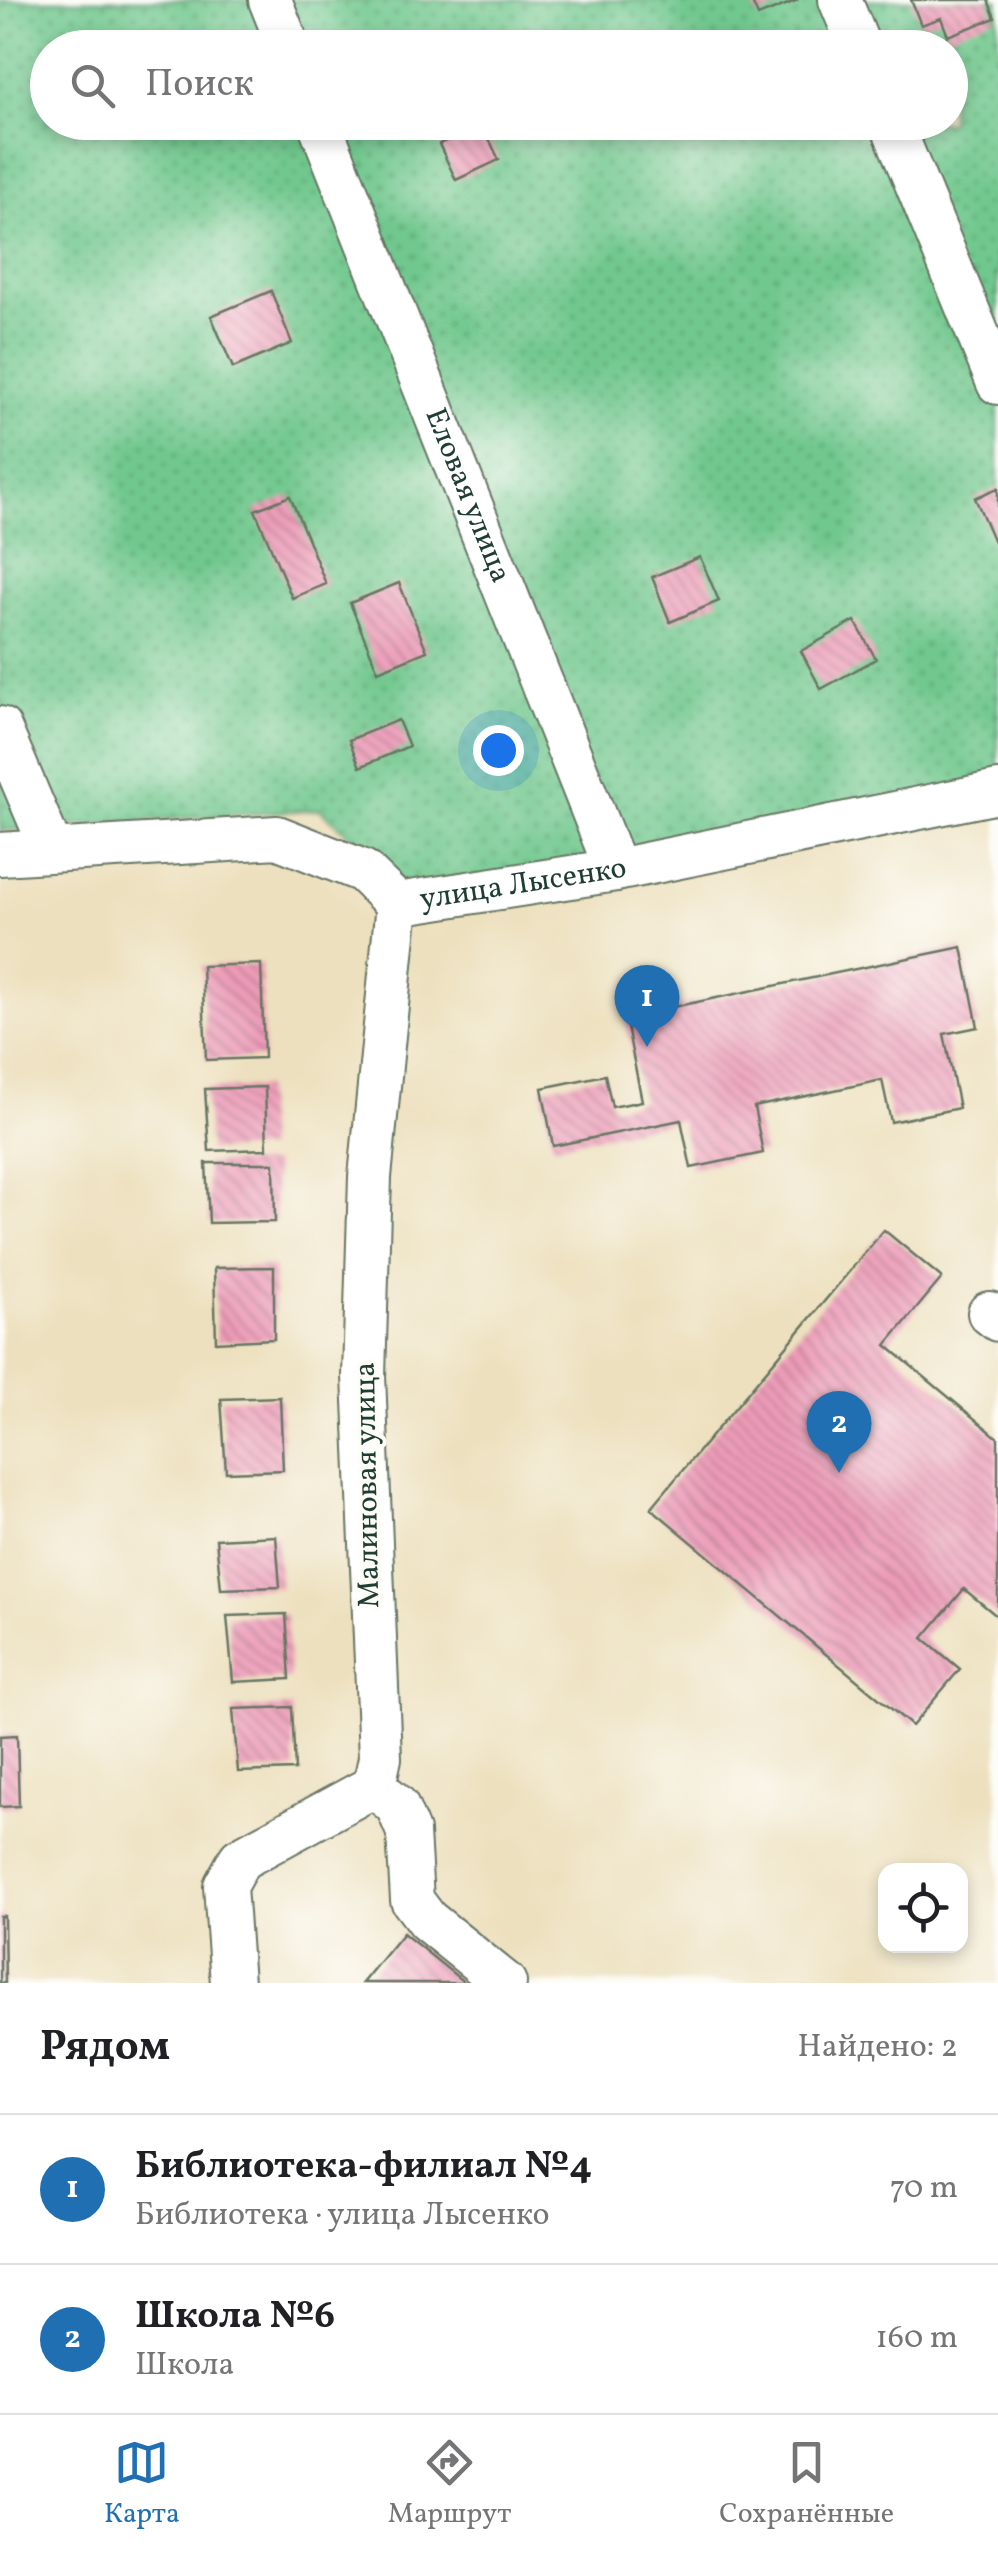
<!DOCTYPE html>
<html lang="ru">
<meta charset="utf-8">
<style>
body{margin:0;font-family:Vollkorn,serif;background:#f6f6f6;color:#202124}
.controls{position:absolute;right:30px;bottom:30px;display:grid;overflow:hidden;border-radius:20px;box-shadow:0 5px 15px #0003}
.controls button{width:90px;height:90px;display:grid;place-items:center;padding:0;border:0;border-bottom:2px solid #e0e0e0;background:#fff;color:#202124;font:50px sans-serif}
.you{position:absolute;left:498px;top:750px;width:35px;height:35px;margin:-25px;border:8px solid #fff;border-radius:50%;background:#1a73e8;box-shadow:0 0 0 15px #1a73e833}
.badge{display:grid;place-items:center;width:65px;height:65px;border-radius:50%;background:#1f6fb2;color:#fff;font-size:32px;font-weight:700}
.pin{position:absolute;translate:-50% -82px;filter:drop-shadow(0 2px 5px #0008)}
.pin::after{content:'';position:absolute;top:52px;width:35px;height:30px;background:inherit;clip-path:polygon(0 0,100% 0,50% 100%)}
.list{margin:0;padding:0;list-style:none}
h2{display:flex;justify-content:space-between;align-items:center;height:130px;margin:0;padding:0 40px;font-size:42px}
h2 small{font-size:32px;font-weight:400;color:#757577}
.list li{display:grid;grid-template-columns:65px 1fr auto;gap:30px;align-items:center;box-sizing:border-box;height:150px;padding:0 40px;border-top:2px solid #e0e0e0}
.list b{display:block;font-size:38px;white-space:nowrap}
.list p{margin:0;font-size:32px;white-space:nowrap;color:#757577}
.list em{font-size:32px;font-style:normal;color:#757577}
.icon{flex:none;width:55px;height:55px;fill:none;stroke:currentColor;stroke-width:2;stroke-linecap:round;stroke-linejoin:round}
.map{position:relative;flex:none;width:998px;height:1983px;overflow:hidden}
.search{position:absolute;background:#fff;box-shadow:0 5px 15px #0003;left:30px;right:30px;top:30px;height:110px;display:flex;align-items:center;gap:25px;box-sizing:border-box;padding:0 35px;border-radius:55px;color:#757577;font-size:38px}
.sheet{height:430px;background:#fff}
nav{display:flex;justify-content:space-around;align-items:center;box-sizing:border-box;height:140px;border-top:2px solid #e0e0e0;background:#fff;font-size:28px;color:#757577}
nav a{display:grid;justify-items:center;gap:5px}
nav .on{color:#1f6fb2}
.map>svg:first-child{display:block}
.grass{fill:url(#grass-dots);stroke:#488261;stroke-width:2.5;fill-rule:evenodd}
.building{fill:url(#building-back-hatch)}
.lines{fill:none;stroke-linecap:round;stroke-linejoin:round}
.minor-casing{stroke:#677664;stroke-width:46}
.minor{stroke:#fff;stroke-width:42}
.labels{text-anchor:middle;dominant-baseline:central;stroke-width:8;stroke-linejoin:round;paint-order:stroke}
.street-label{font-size:30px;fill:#1f3d34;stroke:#fdfcf7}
</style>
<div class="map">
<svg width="998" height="1983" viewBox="0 0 998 1983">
<defs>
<pattern id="grass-dots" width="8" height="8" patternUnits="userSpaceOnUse" patternTransform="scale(2.5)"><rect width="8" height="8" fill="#71c88e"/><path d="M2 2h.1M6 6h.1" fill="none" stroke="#5ca475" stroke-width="1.8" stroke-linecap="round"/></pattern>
<pattern id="building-back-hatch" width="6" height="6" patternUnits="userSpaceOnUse" patternTransform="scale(2.5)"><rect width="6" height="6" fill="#ed9bb8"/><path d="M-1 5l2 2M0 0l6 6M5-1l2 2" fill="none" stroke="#bf8096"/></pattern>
</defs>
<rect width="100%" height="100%" fill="#fdfcf7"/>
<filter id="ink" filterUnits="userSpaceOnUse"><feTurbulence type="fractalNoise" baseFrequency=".01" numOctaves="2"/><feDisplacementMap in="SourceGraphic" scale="20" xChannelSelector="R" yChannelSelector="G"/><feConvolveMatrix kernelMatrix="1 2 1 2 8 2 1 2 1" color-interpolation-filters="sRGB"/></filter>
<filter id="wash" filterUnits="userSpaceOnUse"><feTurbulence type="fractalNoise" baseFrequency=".0048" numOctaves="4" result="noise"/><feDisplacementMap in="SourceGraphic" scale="40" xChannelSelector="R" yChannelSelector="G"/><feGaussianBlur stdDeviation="2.25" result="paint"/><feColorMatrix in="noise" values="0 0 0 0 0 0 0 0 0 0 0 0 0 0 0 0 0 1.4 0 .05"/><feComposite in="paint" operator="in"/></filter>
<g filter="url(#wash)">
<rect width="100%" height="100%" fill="#ede0be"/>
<path class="grass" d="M0 0H998V788L422 900 320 809 0 831ZM48 48H950V122H48Z"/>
<g id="blocks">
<g class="building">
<path d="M751 0H798L758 16Z"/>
<path d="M911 0H988L995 18 948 36 941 18 921 25Z"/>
<path d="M482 124 499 160 456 180 439 144Z"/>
<path d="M271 291 292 343 233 368 211 316Z"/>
<path d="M998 488V551L975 498Z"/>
<path d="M290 496 326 584 292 598 255 510Z"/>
<path d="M700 557 719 601 670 622 652 577Z"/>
<path d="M399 583 427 651 378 671 350 603Z"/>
<path d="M855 621 876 659 821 689 801 651Z"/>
<path d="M398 720 409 746 360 767 349 740Z"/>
<path d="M962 947 978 1027 944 1034 959 1108 891 1122 882 1080 754 1107 763 1153 691 1168 681 1120 553 1146 542 1088 605 1075 612 1107 642 1101 625 1017Z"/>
<path d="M261 964 264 1058 206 1060 202 966Z"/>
<path d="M265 1087 267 1149 209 1151 205 1089Z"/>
<path d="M206 1163H274L275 1222 209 1223Z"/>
<path d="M884 1230 942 1278 886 1345 998 1438V1617L964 1589 923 1638 960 1669 912 1726 651 1508Z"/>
<path d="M274 1267V1339L216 1342 214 1268Z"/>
<path d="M280 1397 283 1470 226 1472 221 1399Z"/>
<path d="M276 1536 280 1587 221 1589 216 1539Z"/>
<path d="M286 1614 290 1679 233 1682 227 1616Z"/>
<path d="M292 1707 295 1770 238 1772 233 1709Z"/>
<path d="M17 1735 19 1806 0 1807V1736Z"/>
<path d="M0 1916H4L5 1983H0Z"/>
<path d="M403 1933 465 1983H362Z"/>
</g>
</g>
</g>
<g filter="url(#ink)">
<use href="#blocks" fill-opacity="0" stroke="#677664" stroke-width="2.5"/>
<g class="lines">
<g class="minor-casing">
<g id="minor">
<path d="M270 0 289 48"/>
<path d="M840 0 860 48"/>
<path id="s1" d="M319 122 616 870"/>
<path d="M891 122 998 383"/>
<path d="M0 728 51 848"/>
<path id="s2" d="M0 854 277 837 363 871 397 904 616 870 998 792"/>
<path d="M989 1313 998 1320"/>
<path d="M374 1786 397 1806 408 1832 412 1900 427 1920 505 1983"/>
<path d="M232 1983 225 1886 240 1859 374 1786 380 1758 364 1376 370 1177 397 904"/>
</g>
</g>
<use href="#minor" class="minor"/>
</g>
</g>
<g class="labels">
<g class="street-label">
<text stroke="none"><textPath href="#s1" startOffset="402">Еловая улица</textPath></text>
<text stroke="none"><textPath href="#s2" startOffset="545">улица Лысенко</textPath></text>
<text transform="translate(368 1485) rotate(-91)">Малиновая улица</text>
</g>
</g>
</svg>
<div class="controls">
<button><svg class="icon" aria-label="locate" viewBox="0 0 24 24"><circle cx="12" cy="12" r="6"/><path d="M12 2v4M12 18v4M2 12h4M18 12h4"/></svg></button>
</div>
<div class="you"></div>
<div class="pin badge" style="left:647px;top:1047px">1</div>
<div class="pin badge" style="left:839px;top:1473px">2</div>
<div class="search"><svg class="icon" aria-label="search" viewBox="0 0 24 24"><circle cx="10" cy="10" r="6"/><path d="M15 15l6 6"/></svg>Поиск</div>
</div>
<section class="sheet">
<h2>Рядом<small>Найдено: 2</small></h2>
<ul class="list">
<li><span class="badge">1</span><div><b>Библиотека-филиал №4</b><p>Библиотека · улица Лысенко</p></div><em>70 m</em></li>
<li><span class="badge">2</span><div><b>Школа №6</b><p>Школа</p></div><em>160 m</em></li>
</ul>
</section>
<nav>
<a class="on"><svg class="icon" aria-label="map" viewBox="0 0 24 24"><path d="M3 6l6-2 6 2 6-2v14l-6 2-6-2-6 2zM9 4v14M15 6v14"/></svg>Карта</a>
<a><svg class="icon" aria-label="directions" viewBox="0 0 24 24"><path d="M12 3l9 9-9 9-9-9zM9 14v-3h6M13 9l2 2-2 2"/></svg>Маршрут</a>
<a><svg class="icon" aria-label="saved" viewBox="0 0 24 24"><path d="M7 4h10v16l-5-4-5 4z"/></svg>Сохранённые</a>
</nav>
